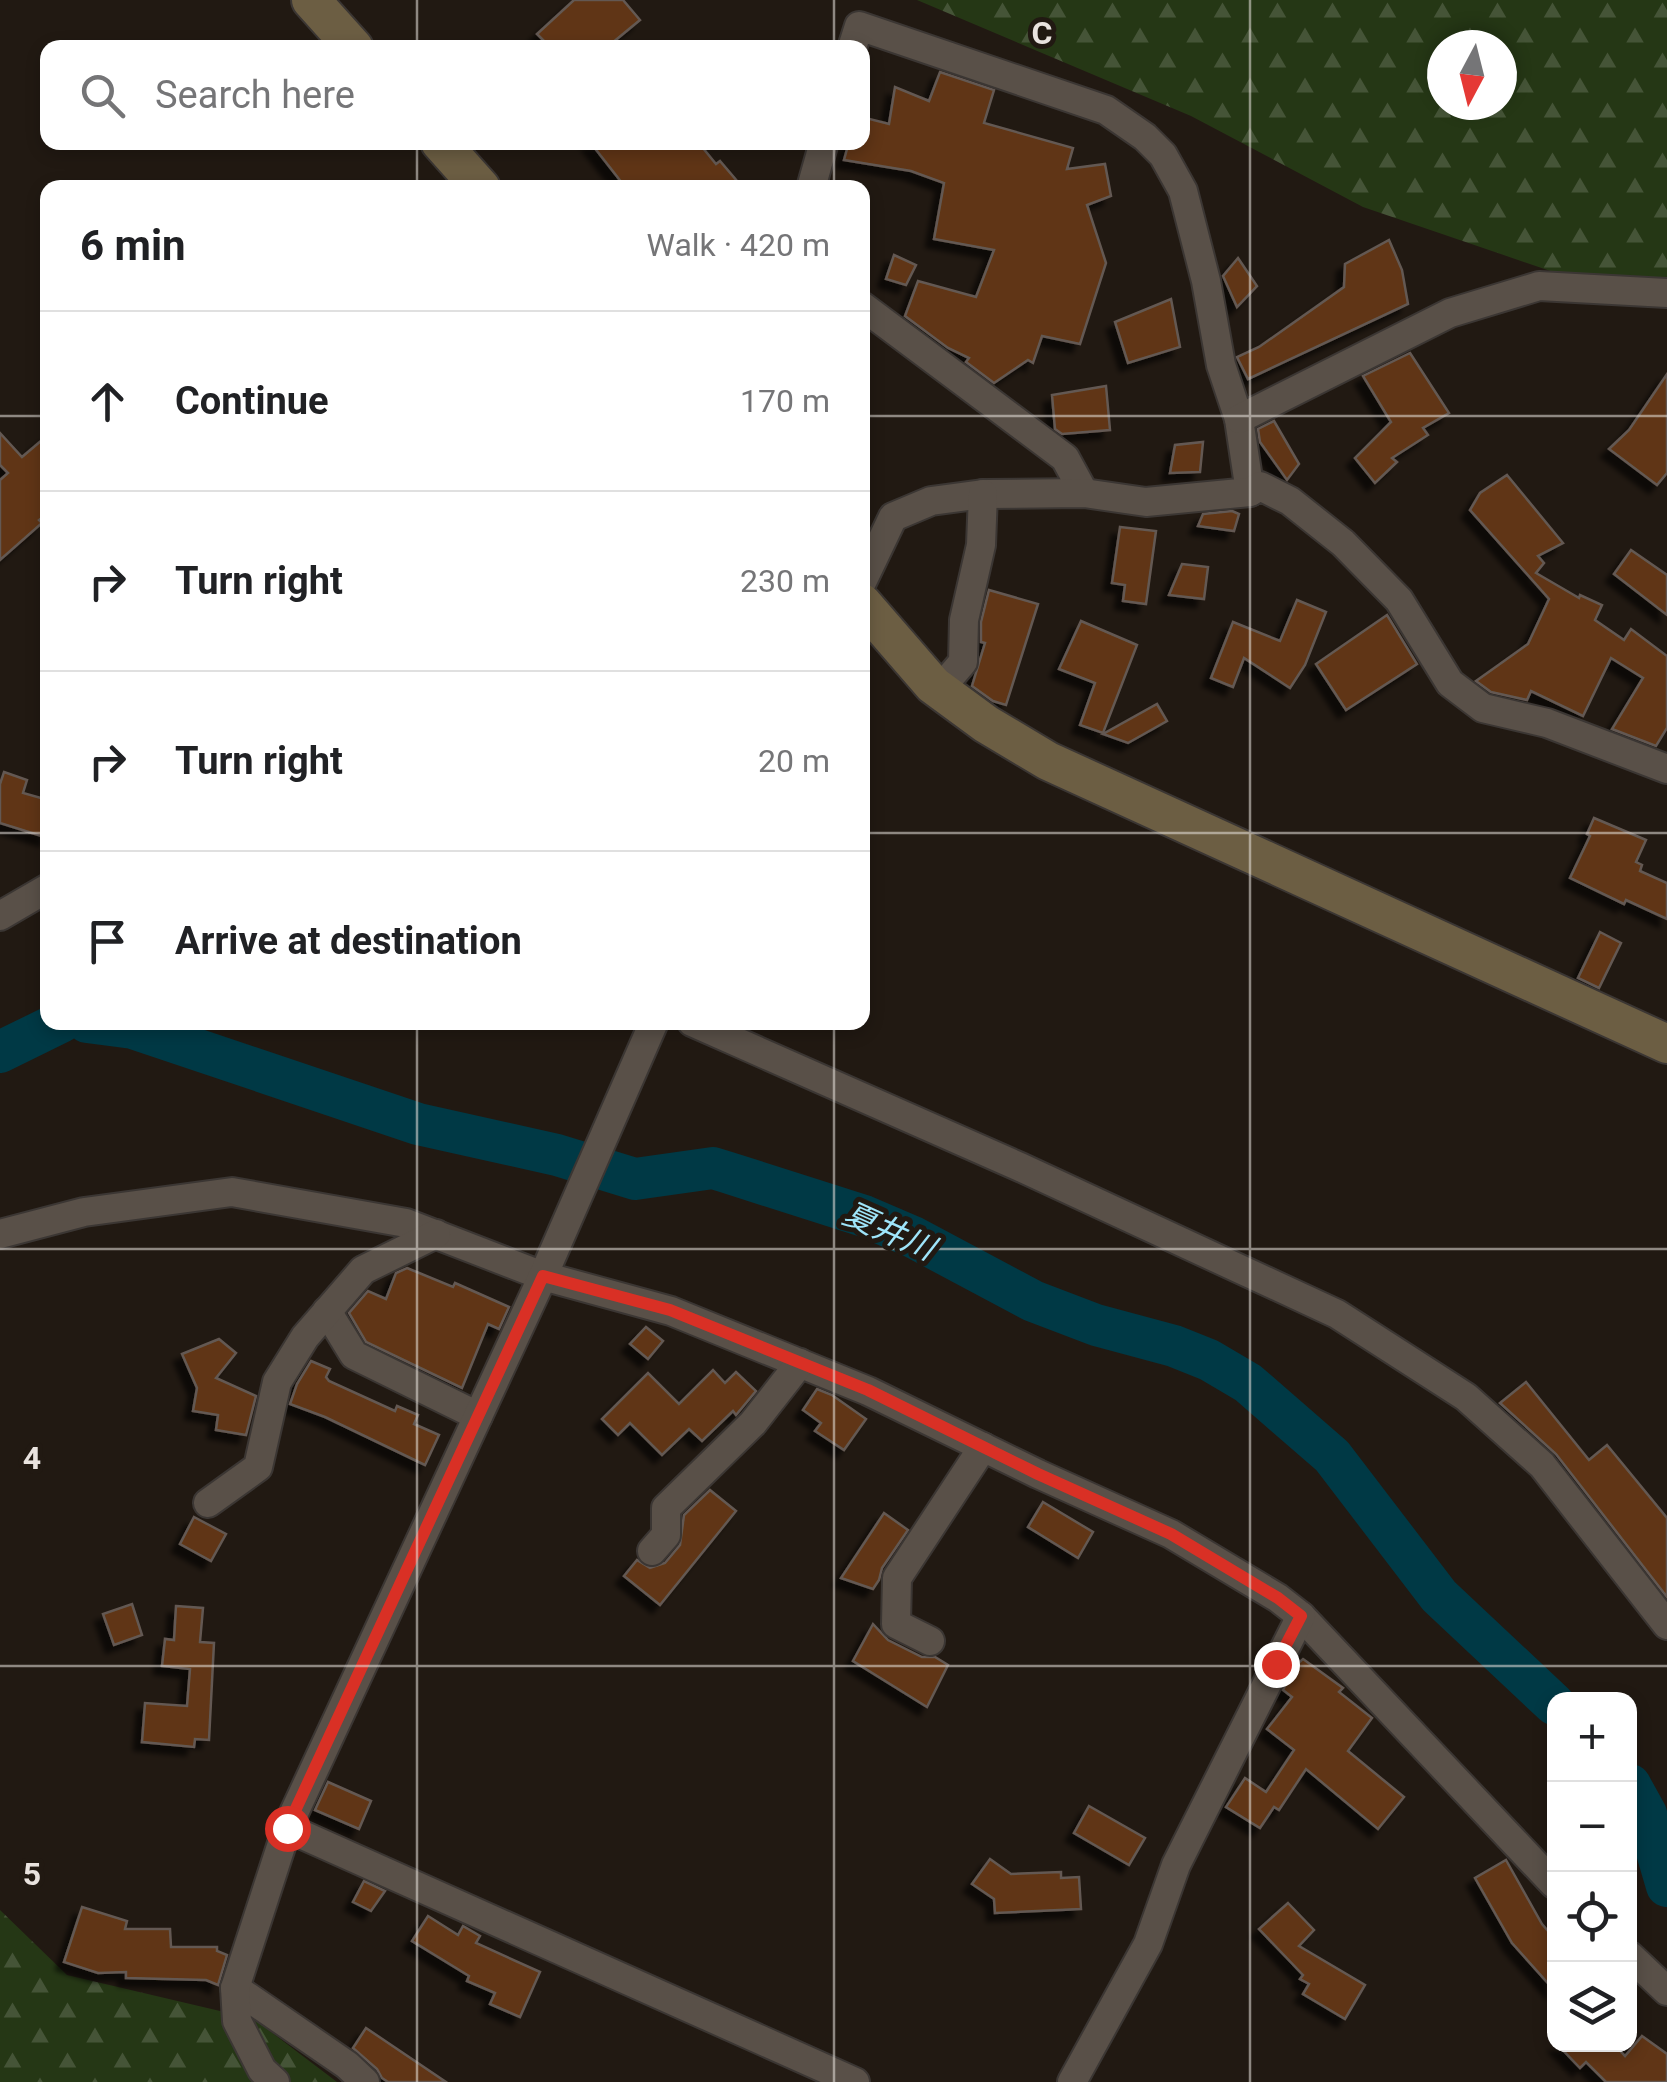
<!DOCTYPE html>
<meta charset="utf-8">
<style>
body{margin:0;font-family:Roboto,"Noto Sans JP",sans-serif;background:#f2f2f2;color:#202124}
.controls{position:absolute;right:30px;bottom:30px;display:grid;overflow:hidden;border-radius:20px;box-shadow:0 5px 15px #0003}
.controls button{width:90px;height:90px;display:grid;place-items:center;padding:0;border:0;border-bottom:2px solid #e0e0e0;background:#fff;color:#202124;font:50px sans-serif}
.compass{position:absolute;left:1427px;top:30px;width:90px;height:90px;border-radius:50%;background:#fff;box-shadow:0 5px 15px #0003;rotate:187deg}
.stop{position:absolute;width:30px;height:30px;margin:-22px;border:8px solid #d93025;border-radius:50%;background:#fff}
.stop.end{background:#d93025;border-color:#fff;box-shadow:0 2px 10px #0008}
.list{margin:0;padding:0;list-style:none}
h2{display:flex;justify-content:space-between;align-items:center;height:130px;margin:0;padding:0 40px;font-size:42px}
h2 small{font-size:32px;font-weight:400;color:#757577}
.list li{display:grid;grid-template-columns:65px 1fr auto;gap:30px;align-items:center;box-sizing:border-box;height:180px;padding:0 40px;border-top:2px solid #e0e0e0}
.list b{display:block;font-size:38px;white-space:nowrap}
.list em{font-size:32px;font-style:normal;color:#757577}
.icon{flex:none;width:55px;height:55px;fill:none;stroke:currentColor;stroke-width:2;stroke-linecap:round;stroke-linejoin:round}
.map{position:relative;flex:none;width:1667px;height:2082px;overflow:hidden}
.search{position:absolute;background:#fff;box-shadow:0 5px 15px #0003;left:40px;top:40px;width:830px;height:110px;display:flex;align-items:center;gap:25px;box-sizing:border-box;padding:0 35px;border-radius:20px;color:#757577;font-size:38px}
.panel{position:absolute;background:#fff;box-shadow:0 5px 15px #0003;left:40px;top:180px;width:830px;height:850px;border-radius:20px}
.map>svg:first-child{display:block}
.forest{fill:url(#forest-firs);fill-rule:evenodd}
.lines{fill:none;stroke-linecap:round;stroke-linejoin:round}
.river{stroke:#003945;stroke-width:42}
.building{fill:#603614;stroke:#645952;stroke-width:2.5;filter:url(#shadow)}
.street-casing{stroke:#3b3633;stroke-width:32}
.secondary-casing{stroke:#3b3633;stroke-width:42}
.street{stroke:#595048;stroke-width:28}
.secondary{stroke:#6c5e43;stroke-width:38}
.route{stroke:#d93025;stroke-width:12}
.grid{fill:none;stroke:#e9e3df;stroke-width:2.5;stroke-opacity:0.55}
.labels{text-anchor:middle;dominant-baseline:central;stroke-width:10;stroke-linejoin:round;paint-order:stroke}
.water-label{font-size:32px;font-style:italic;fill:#9fe5fa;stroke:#211912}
.grid-label{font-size:32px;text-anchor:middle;font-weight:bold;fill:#e9e3df;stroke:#211912;stroke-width:10;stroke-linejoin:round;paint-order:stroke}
</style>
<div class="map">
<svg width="1667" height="2082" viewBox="0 0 1667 2082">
<defs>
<pattern id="forest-firs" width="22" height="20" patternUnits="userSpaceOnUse" patternTransform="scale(2.5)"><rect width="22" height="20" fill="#253715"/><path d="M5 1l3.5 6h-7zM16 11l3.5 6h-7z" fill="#455437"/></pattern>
<filter id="shadow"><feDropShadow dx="-8" dy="8" stdDeviation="2.5" flood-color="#0009"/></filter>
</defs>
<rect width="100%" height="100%" fill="#211912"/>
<g class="forest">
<path d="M917 0H1667V277L1615 293 1363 207 1191 116ZM1442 45H1502V105H1442Z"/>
<path d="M0 1910 67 1975 254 2019 337 2082H0Z"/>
</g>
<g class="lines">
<g class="river">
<path d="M87 1022 133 1028 418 1124 557 1155 635 1179 713 1168 726 1172 864 1216 913 1237 1033 1301 1096 1325 1174 1346 1209 1360 1248 1383 1332 1456 1439 1596 1554 1704"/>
<path d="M0 1052 61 1022"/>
<path d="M1630 1785 1646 1814 1667 1886"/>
</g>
</g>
<g class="building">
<path d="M574 0H623L640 20 606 48H551L537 34Z"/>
<path d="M940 72 994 90 984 123 1073 148 1067 169 1105 164 1111 196 1087 205 1106 263 1080 344 1042 336 1033 363 1028 360 994 383 966 362 969 358 948 348 905 316 918 281 976 297 994 250 934 239 944 183 911 171 844 160 849 142H862V117L889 124 895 87 929 101Z"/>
<path d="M590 142H698L716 164 720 161 743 188H626Z"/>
<path d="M1389 240 1402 270 1408 304 1248 379 1237 357 1259 347 1344 287 1345 264Z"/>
<path d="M894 255 916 265 906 285 886 279Z"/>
<path d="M1238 258 1257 286 1237 307 1223 276Z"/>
<path d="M1171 299 1180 347 1128 363 1115 322Z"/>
<path d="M1410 353 1449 413 1423 428 1428 435 1392 458 1397 462 1375 483 1355 458 1391 422 1363 376Z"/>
<path d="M1667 374V473L1657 485 1609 449 1629 430Z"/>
<path d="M1106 386 1110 430 1062 434 1055 429 1052 395Z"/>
<path d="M1274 421 1299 464 1287 480 1260 442 1258 429Z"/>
<path d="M0 433 22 457 48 435V513L39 520 42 523 0 560V480L8 473 0 465Z"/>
<path d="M1203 442 1200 472 1170 473 1175 445Z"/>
<path d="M1507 475 1563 543 1538 556 1544 563 1536 573 1579 598 1580 595 1602 605 1595 620 1624 640 1631 629 1667 656V728L1656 746 1612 729 1643 678 1611 658 1583 716 1531 691 1527 700 1491 692 1476 681 1528 644 1549 599 1470 510 1480 493Z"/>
<path d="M1232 511 1239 514 1234 531 1198 526 1203 514Z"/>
<path d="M1120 527 1156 531 1146 604 1123 601 1125 585 1112 583Z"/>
<path d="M1631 550 1667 575V615L1614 574Z"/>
<path d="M1182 564 1208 567 1204 599 1169 595Z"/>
<path d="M989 590 1038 604 1006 705 993 701 972 686 985 643 981 642V622Z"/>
<path d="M1297 600 1326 612 1305 665 1290 688 1244 658 1233 687 1211 678 1233 622 1280 641Z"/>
<path d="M1387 615 1417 664 1346 710 1316 664Z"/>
<path d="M1081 621 1137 645 1103 733 1080 725 1095 683 1059 669Z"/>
<path d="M1157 704 1167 721 1128 743 1103 734Z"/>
<path d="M4 772 27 780 23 793 48 800V838L0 823V784Z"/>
<path d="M1594 818 1646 840 1636 862 1642 865 1640 871 1667 883V919L1626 900 1624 904 1570 878 1590 836 1587 834Z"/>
<path d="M1600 932 1621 943 1599 988 1578 978Z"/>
<path d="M407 1268 453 1287 455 1283 509 1307 499 1329 488 1324 462 1388 366 1342 349 1313 368 1291 386 1299 396 1273Z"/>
<path d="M646 1327 663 1341 648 1359 630 1344Z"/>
<path d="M219 1339 236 1353 216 1378 256 1396 246 1435 216 1430 218 1415 193 1411 197 1388 182 1354Z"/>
<path d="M311 1361 330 1369 326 1377 329 1381 395 1411 397 1406 418 1415 414 1424 439 1435 425 1465 325 1417 290 1404 297 1384Z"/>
<path d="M713 1370 725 1383 736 1372 756 1391 736 1415 733 1411 702 1441 689 1429 662 1455 630 1423 618 1435 602 1419 648 1373 679 1404Z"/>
<path d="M1526 1382 1589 1460 1607 1445 1667 1518V1597L1556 1454 1500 1403Z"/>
<path d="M817 1389 832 1395 866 1419 844 1450 815 1431 821 1423 803 1410Z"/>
<path d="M710 1490 736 1511 660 1605 624 1576 637 1560 650 1568 665 1563 680 1545 684 1515Z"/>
<path d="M1043 1502 1093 1532 1078 1558 1028 1527Z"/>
<path d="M884 1513 908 1530 882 1568 879 1580 873 1589 841 1578Z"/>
<path d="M194 1517 226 1534 211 1561 180 1544Z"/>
<path d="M132 1604 142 1635 114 1645 103 1614Z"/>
<path d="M176 1606 203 1608 200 1642 214 1643 209 1740 195 1739 194 1747 142 1742 145 1703 187 1706 190 1669 162 1666 165 1639 174 1640Z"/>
<path d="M873 1624 888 1640 922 1657H935L948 1665 927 1707 853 1661Z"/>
<path d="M1303 1659 1343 1688 1339 1692 1372 1718 1348 1751 1404 1797 1378 1829 1306 1769 1279 1810 1274 1807 1260 1828 1226 1807 1245 1778 1266 1792 1294 1750 1267 1729 1292 1697 1283 1690 1295 1666Z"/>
<path d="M328 1782 371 1801 359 1829 315 1810Z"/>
<path d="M1089 1806 1145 1838 1129 1865 1074 1833Z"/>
<path d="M990 1859 1011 1874 1061 1872V1878L1079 1877 1081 1909 995 1913 994 1899 972 1884Z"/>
<path d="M1506 1860 1542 1924 1554 1938V1990L1512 1943 1475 1878Z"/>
<path d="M364 1881 385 1891 371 1911 353 1902Z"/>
<path d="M1288 1903 1314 1930 1299 1946 1365 1985 1345 2019 1303 1994 1309 1984 1300 1979 1303 1975 1259 1929Z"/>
<path d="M82 1907 127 1921 125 1929H170L171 1947H217V1951L227 1955 218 1985 206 1980 126 1978V1972L98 1973 64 1962Z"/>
<path d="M428 1916 458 1935 463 1926 480 1936 476 1943 540 1972 520 2017 490 2004 495 1993 467 1981 469 1976 412 1941Z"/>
<path d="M366 2028 446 2082H388L382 2078 377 2069 353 2048Z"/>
<path d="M1642 2036 1667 2054V2082H1606L1586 2062 1580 2068 1557 2044H1614L1625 2056Z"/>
</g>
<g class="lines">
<g class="street-casing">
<g id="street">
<path d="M852 48 859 26 1106 110 1145 137 1163 155 1183 191 1206 281 1221 365 1239 419 1250 492"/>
<path d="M811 188 824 142"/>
<path d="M862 306 1065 458 1084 493"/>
<path d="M1239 419 1450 313 1539 286 1667 293"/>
<path d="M862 582 893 517 931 501 983 494 1084 493 1146 502 1250 492 1260 486 1290 501 1343 543 1399 600 1450 683 1483 708 1547 723 1667 769"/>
<path d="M939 690 963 662 964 620 981 545 983 494"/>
<path d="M0 916 48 888"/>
<path d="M692 1022 1020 1167 1337 1314 1466 1397 1542 1465 1667 1625"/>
<path d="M0 1234 84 1212 232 1192 406 1223 543 1276 671 1311 868 1391 1038 1474 1171 1534 1278 1598 1301 1616 1554 1884"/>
<path d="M327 1311 354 1355 478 1416"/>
<path d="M208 1503 258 1467 277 1382 305 1337 363 1270 436 1234"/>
<path d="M652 1551 666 1535V1508L753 1423 800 1363"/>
<path d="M930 1641 896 1624 897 1578 983 1447"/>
<path d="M287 1828 855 2082"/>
<path d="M1630 1956 1667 1991"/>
<path d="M235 1988 347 2065 365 2082"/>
<path d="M275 2082 262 2070 237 2021 235 1988 287 1828 543 1276 654 1022"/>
<path d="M1072 2082 1148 1944 1176 1865 1301 1616"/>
</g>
</g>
<g class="secondary-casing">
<g id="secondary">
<path d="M311 0 354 48"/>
<path d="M440 142 481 188"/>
<path d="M862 603 933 685 986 724 1048 761 1667 1044"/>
</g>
</g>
<use href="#street" class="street"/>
<use href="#secondary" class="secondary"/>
</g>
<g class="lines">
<path class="route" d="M287 1828 543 1276 670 1310 868 1390 1038 1474 1171 1534 1278 1598 1301 1616 1276 1664"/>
</g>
<path class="grid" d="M417 0V48M834 0V48M1250 0V2082M417 142V188M834 142V188M0 416H48M862 416H1667M0 833H48M862 833H1667M417 1022V2082M834 1022V2082M0 1249H1667M0 1666H1667"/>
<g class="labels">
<g class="water-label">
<text transform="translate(889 1231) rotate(24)">夏井川</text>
</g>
</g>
<g class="grid-label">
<text x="1042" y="44">C</text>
<text x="32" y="1469">4</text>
<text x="32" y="1885">5</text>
</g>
</svg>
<div class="controls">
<button>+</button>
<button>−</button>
<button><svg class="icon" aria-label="locate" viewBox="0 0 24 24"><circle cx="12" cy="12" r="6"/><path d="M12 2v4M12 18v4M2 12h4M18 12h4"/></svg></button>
<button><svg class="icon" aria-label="layers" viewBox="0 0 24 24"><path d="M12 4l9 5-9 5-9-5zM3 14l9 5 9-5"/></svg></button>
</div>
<svg class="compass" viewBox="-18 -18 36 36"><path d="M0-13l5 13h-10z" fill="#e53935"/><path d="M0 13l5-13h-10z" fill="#757577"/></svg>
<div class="stop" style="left:287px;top:1828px"></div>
<div class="stop end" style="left:1276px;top:1664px"></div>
<div class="search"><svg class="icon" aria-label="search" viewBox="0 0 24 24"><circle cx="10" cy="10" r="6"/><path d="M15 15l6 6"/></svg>Search here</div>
<section class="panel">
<h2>6 min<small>Walk · 420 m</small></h2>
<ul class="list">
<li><svg class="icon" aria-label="ahead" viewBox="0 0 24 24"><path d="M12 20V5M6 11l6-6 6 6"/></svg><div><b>Continue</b></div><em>170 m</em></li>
<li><svg class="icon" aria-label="right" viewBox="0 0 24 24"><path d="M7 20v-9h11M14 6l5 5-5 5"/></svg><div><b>Turn right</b></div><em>230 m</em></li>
<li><svg class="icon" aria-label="right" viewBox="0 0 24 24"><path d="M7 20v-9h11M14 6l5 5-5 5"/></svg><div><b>Turn right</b></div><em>20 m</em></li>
<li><svg class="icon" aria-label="arrive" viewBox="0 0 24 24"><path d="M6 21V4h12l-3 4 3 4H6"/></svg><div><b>Arrive at destination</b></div></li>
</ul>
</section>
</div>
